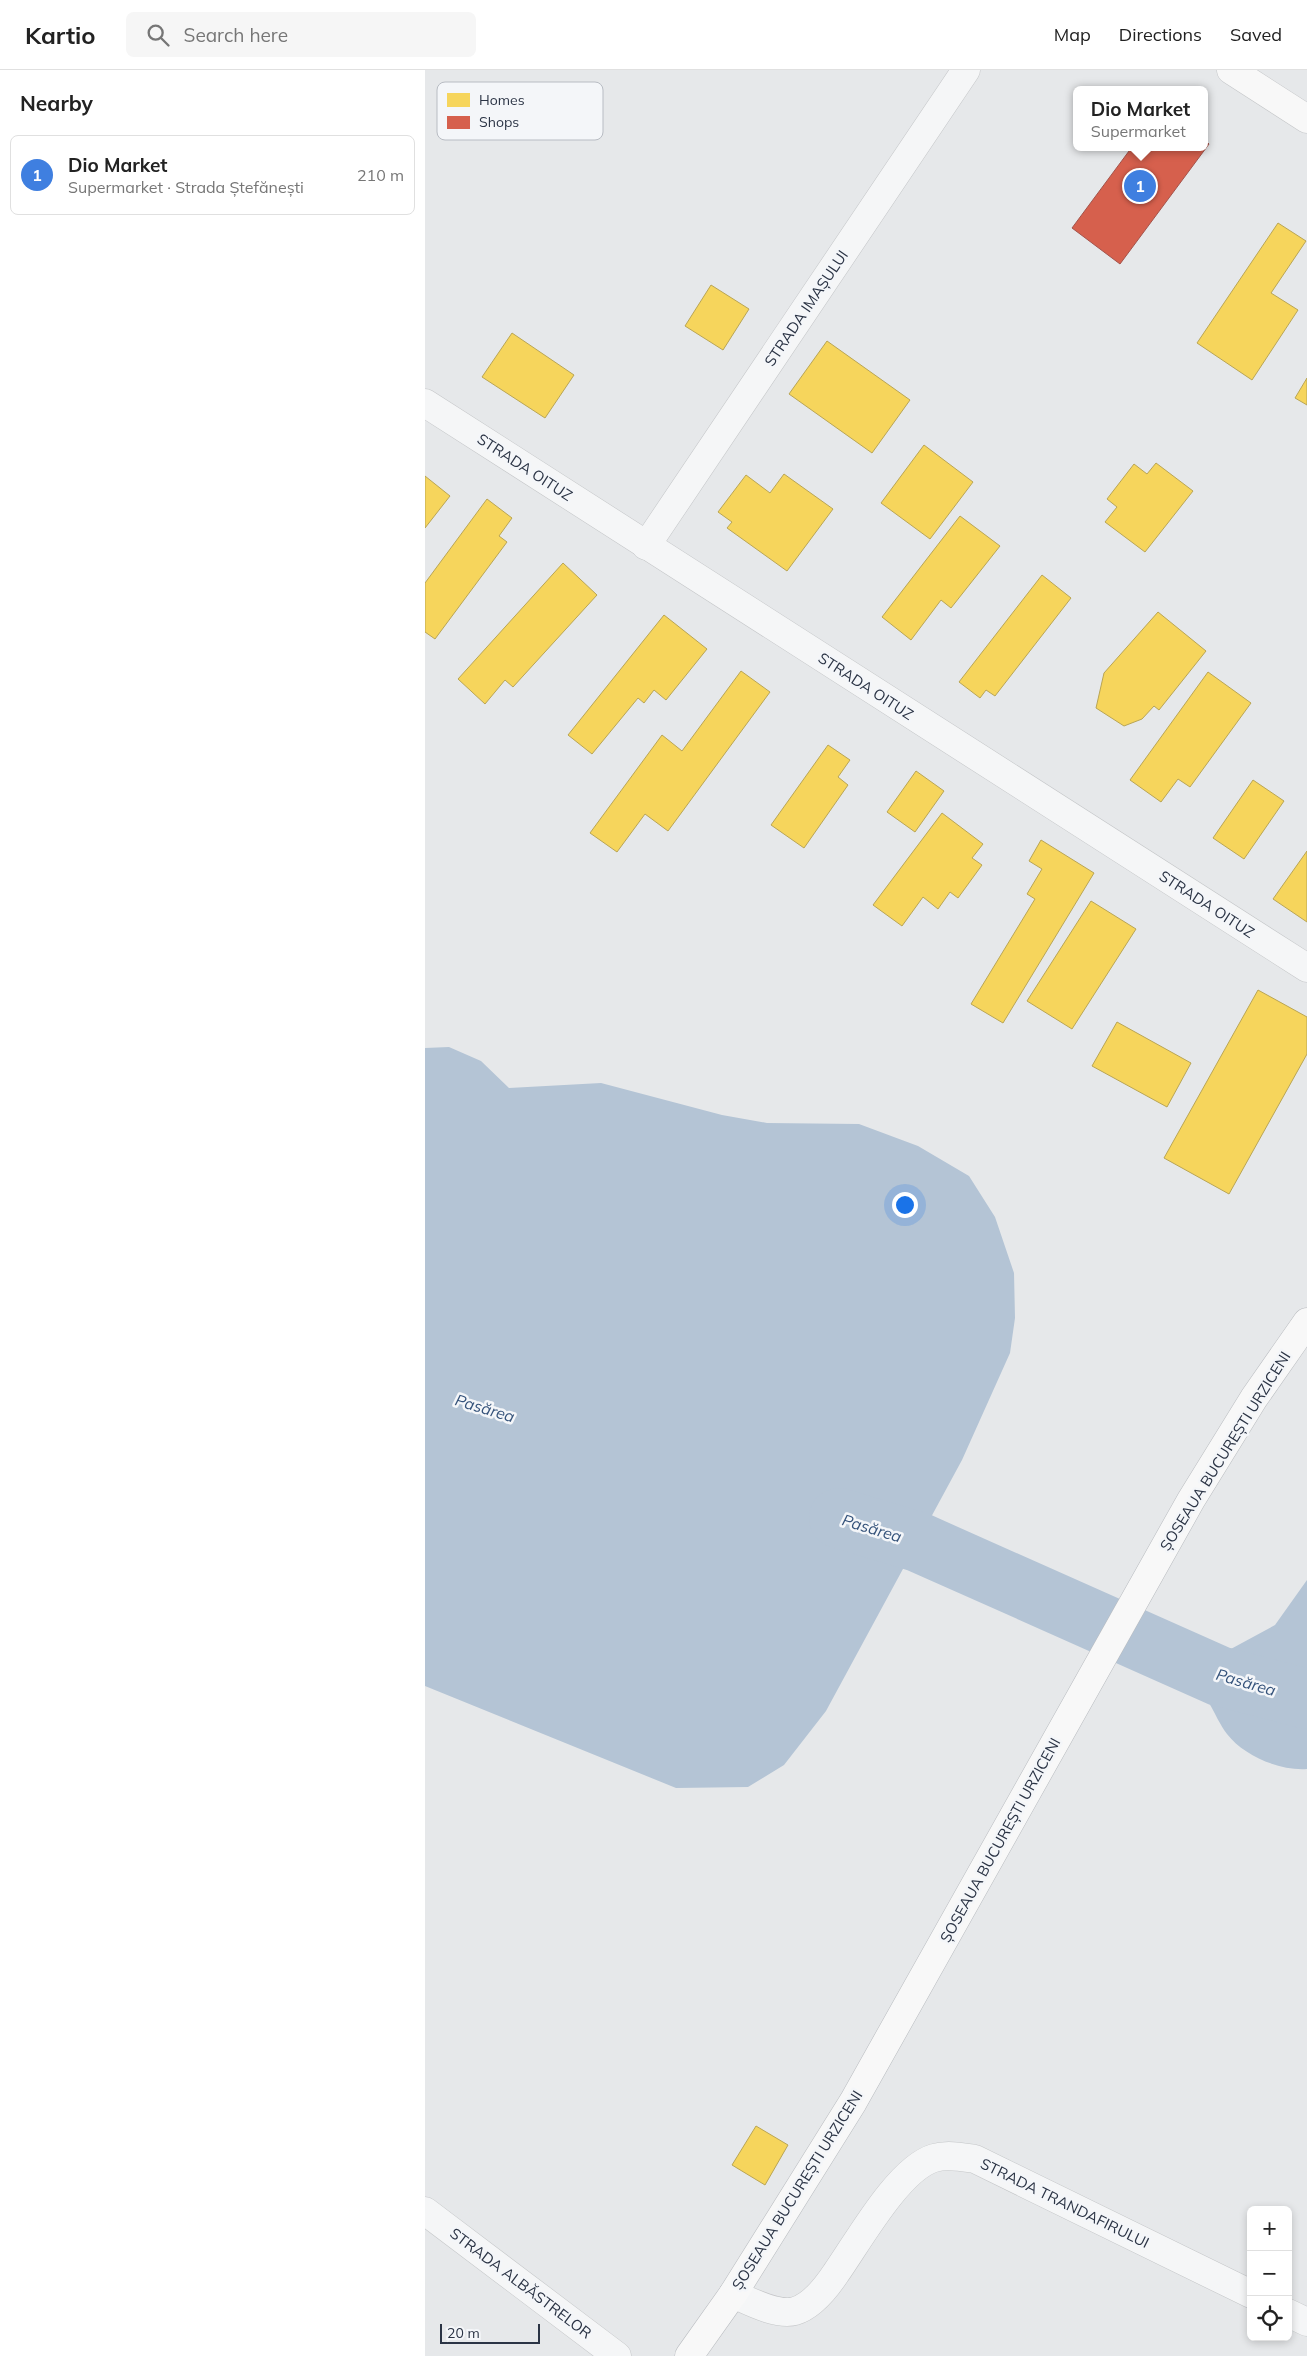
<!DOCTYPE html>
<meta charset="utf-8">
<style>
body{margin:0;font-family:Mulish,sans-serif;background:#f6f6f6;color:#222}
.controls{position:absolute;right:15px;bottom:15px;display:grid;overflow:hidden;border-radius:8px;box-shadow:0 2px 8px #0003}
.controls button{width:45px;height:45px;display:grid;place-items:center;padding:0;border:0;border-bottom:1px solid #e0e0e0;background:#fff;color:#222;font:25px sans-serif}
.scale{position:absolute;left:15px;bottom:12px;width:100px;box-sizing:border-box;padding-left:5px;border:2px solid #2b3445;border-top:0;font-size:14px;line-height:18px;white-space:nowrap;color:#2b3445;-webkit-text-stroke:4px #f4f6f9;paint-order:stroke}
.you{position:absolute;left:479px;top:1134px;width:18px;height:18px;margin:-12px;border:4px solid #fff;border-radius:50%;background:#1a73e8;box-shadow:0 0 0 8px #1a73e833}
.badge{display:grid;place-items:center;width:32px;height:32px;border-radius:50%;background:#6c737f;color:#fff;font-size:16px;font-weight:700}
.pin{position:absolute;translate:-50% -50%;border:2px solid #fff;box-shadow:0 1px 5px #0006}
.popup{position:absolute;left:648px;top:16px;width:135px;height:65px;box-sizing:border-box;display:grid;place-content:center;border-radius:8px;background:#fff;filter:drop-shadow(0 1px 4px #0005);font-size:16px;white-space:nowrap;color:#767676}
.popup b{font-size:19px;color:#222}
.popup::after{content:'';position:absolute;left:50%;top:100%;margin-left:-10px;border:10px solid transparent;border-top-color:#fff}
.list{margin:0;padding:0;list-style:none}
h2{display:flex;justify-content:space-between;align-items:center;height:65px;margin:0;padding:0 20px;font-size:21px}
h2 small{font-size:16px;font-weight:400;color:#767676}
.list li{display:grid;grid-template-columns:32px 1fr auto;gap:15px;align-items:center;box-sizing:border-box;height:80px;margin:0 10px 10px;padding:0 10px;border:1px solid #e0e0e0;border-radius:8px}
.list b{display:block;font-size:19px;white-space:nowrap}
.list p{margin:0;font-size:16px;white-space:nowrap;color:#767676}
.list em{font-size:16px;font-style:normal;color:#767676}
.icon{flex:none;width:28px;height:28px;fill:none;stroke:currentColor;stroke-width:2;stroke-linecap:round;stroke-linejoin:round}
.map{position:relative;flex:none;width:882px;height:2286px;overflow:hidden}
header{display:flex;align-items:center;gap:30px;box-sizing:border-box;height:70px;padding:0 25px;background:#fff;border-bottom:1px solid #e0e0e0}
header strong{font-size:24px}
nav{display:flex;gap:28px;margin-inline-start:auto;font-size:18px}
.search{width:350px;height:45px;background:#f6f6f6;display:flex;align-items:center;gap:12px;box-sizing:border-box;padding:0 18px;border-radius:8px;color:#767676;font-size:19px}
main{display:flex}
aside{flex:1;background:#fff}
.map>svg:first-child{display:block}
.water{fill:#b4c4d5}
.homes{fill:#f6d55c;stroke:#b9a555}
.shops{fill:#d6604d;stroke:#a3534b}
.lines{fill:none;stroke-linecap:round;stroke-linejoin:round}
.river{stroke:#b4c4d5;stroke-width:60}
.minor-casing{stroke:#c4c6c8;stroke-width:29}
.secondary-casing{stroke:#c4c6c8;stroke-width:29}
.trunk-casing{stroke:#b8bbbf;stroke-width:29}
.minor{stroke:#f5f6f7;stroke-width:28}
.secondary{stroke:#f8f8f8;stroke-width:28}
.trunk{stroke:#f8f8f8;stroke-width:28}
.labels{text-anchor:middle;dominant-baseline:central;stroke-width:5;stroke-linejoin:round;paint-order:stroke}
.street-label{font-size:15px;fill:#2b3445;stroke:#f4f6f9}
.water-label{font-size:16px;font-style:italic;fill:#34527a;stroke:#f4f6f9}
.key{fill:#f4f6f9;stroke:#b8bcc3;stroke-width:1}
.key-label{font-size:14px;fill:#2b3445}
</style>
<header>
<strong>Kartio</strong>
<div class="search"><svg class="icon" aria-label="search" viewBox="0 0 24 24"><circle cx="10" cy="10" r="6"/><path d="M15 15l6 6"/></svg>Search here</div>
<nav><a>Map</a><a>Directions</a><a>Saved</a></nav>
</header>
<main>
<aside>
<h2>Nearby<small></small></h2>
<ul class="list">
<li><span class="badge" style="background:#3f7fe0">1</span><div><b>Dio Market</b><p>Supermarket · Strada Ștefănești</p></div><em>210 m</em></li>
</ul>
</aside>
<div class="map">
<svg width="882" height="2286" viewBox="0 0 882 2286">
<rect width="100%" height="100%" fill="#e6e8ea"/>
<g class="water">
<path d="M24 977 56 991 84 1018 176 1013 297 1045 342 1053 434 1054 493 1076 544 1106 570 1147 589 1203 590 1248 585 1283 537 1390 401 1641 359 1695 323 1717 251 1718 0 1616V978Z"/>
<path d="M882 1510V1699C855 1701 819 1686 802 1664 795 1655 790 1643 784 1633L804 1580 850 1555Z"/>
</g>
<g class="homes">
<path d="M853 153 881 171 846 223 873 240 827 310 772 273Z"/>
<path d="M286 215 324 239 298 280 260 256Z"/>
<path d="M87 263 149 305 120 348 57 307Z"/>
<path d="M402 271 485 330 447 383 364 324Z"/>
<path d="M882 308V335L870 328Z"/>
<path d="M499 375 548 412 505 469 456 433Z"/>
<path d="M731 393 768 421 720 482 680 452 692 437 682 429 709 394 722 404Z"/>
<path d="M359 404 408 439 362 501 302 458 307 452 293 442 321 405 345 423Z"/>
<path d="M0 406 25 426 0 458Z"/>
<path d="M62 429 87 448 74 466 82 472 10 569 0 562V513Z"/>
<path d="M535 446 575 476 526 538 516 530 486 570 457 547Z"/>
<path d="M138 493 172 525 88 617 80 610 60 634 33 609Z"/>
<path d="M617 505 646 528 570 626 561 620 555 628 534 612Z"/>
<path d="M733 542 781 581 734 640 729 636 717 649 699 656 671 638 679 603Z"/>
<path d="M239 545 282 579 241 630 229 620 219 633 213 628 167 684 143 665Z"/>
<path d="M316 601 345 622 243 761 220 744 192 782 165 763 237 665 257 681Z"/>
<path d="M783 602 826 633 765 717 753 709 736 732 705 710Z"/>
<path d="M403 675 425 690 413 707 423 715 379 778 346 755Z"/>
<path d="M491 701 519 721 490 762 462 742Z"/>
<path d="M828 710 859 731 819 789 788 768Z"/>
<path d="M517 743 558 774 547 788 557 795 533 828 525 822 513 839 498 827 477 856 448 835Z"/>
<path d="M616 770 669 803 578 953 546 934 610 829 602 824 617 799 604 791Z"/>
<path d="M882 781V852L848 829Z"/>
<path d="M666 831 711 859 647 959 602 931Z"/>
<path d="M833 920 882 947V984L804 1124 739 1088Z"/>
<path d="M692 952 766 993 742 1037 667 996Z"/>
<path d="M331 2056 363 2075 340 2115 307 2095Z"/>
</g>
<path class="shops" d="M779 69 784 74 695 194 647 158 707 77H779Z"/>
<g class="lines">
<path class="river" d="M414 1448 493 1472 794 1606 882 1629"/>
<g class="minor-casing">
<g id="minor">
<path d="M0 333 882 898"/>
<path d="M221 476 541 0"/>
<path d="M0 2141 192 2286"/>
<path d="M308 2224C324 2231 352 2246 370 2241 387 2236 401 2218 411 2203 433 2172 473 2099 509 2088 522 2084 537 2087 550 2089L826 2224"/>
<path d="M863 2243 882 2252"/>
</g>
</g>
<g class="secondary-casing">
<path id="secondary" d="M806 0 882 49"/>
</g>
<g class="trunk-casing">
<path id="trunk" d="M264 2286 308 2224 428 2032 766 1430 829 1328 882 1252"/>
</g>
<use href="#minor" class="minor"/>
<use href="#secondary" class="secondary"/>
<use href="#trunk" class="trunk"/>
</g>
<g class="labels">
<g class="street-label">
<text transform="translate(381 238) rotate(-56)">STRADA IMAȘULUI</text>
<text transform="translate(100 397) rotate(33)">STRADA OITUZ</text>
<text transform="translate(441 616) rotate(33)">STRADA OITUZ</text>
<text transform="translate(782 834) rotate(33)">STRADA OITUZ</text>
<text transform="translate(800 1381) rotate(-58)">ȘOSEAUA BUCUREȘTI URZICENI</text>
<text transform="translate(575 1770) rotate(-61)">ȘOSEAUA BUCUREȘTI URZICENI</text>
<text transform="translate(372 2120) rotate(-58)">ȘOSEAUA BUCUREȘTI URZICENI</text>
<text transform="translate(640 2133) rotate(26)">STRADA TRANDAFIRULUI</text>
<text transform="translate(96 2213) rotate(37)">STRADA ALBĂSTRELOR</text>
</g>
<g class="water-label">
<text transform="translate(60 1338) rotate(17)">Pasărea</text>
<text transform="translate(447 1458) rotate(17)">Pasărea</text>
<text transform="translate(821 1612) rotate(16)">Pasărea</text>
</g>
</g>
<rect x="12" y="12" width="166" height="58" rx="8" class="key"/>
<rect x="22" y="23" width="23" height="14" fill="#f6d55c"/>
<rect x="22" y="46" width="23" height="13" fill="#d6604d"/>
<g class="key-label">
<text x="54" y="35">Homes</text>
<text x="54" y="57">Shops</text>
</g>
</svg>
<div class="controls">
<button>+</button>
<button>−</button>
<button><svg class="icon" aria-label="locate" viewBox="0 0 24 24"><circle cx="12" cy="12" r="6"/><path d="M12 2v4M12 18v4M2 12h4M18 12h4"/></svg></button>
</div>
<div class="scale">20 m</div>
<div class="you"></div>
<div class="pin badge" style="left:715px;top:116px;background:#3f7fe0">1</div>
<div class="popup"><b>Dio Market</b>Supermarket</div>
</div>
</main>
